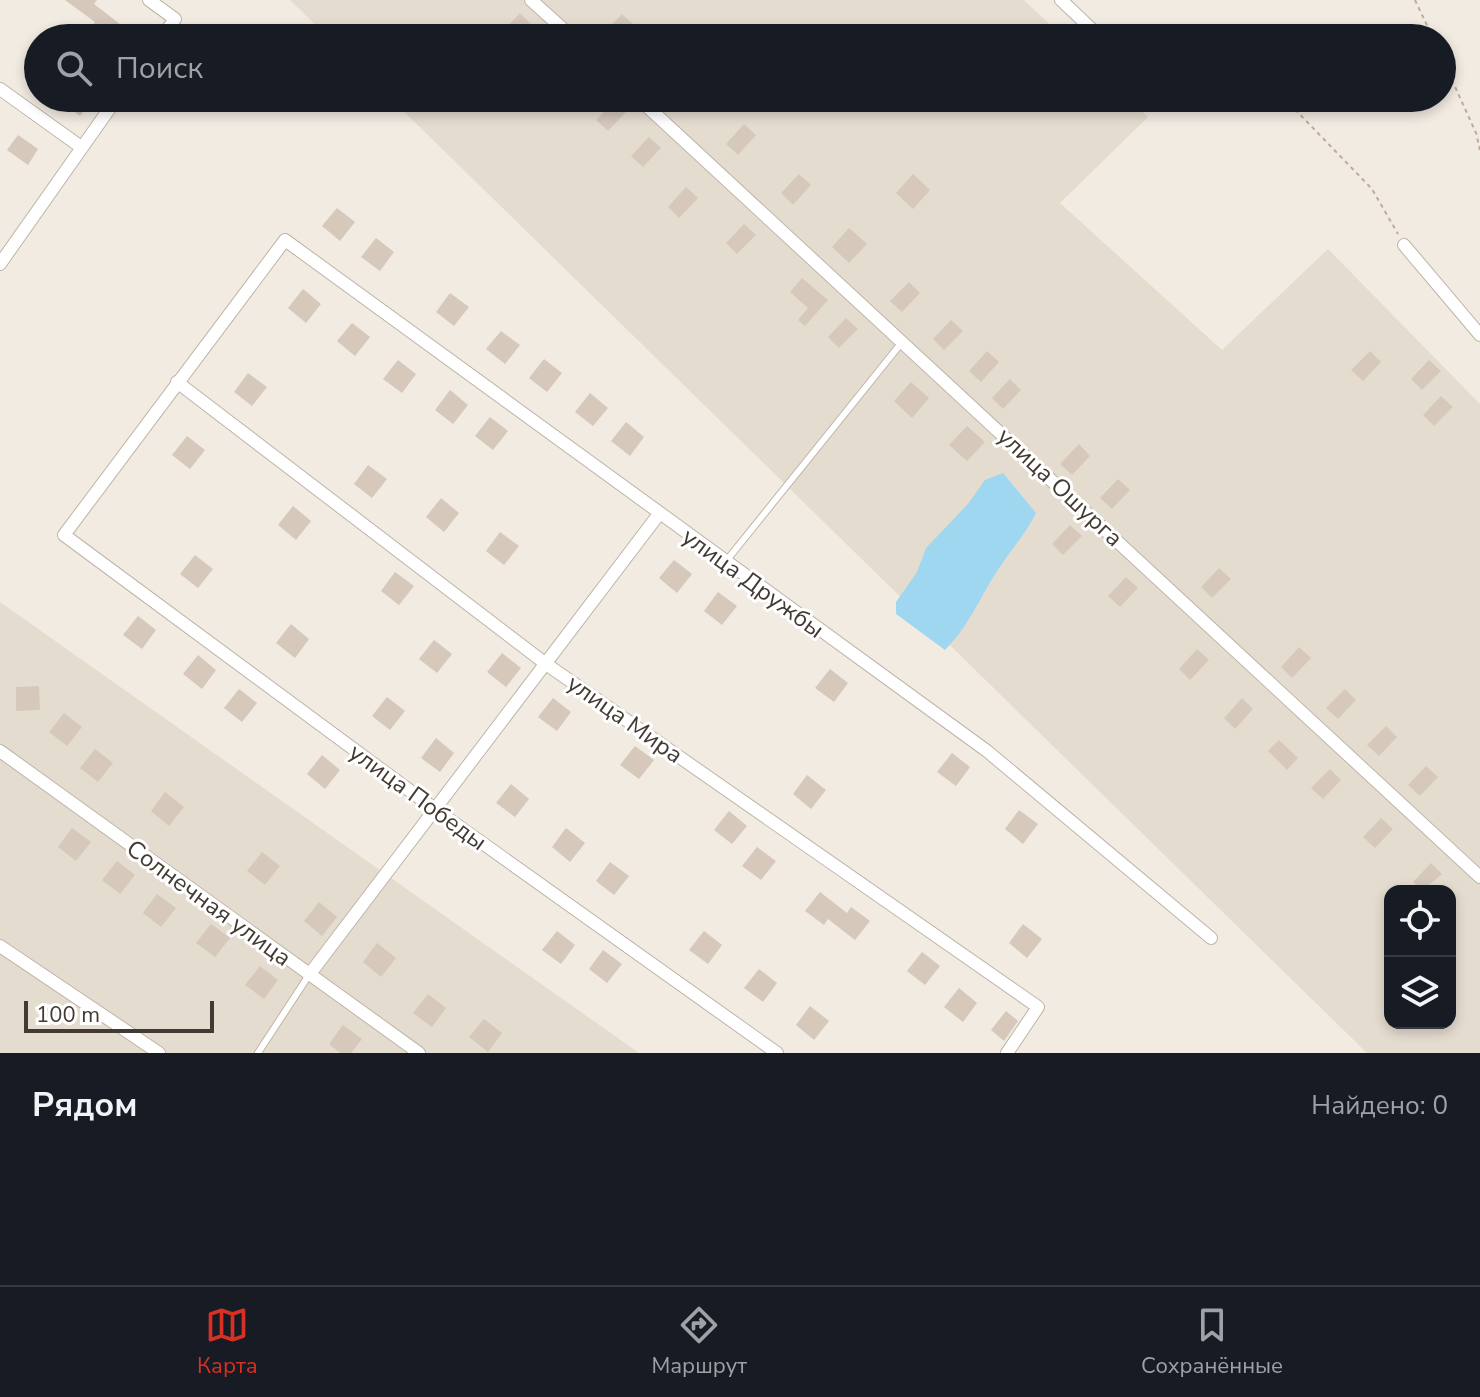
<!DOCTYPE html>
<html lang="ru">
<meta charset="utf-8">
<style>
body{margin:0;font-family:"Nunito Sans",sans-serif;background:#20242c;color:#f1f3f6}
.controls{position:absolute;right:24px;bottom:24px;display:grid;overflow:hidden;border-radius:16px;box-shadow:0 4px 12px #0003}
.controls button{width:72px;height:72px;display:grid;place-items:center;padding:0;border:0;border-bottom:2px solid #363941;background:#171b24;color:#f1f3f6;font:40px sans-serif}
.scale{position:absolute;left:24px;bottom:20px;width:190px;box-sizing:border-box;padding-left:8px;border:4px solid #433b33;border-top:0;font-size:22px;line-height:28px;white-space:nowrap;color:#433b33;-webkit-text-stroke:6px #fff;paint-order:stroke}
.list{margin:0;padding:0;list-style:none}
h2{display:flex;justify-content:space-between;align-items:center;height:104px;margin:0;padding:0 32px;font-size:34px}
h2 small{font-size:26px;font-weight:400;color:#9ea1a6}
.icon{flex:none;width:44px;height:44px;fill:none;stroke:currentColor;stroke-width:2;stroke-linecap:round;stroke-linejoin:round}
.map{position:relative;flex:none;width:1480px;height:1053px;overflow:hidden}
.search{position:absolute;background:#171b24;box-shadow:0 4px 12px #0003;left:24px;right:24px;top:24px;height:88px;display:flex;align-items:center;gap:20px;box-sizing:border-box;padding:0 28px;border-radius:44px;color:#9ea1a6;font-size:30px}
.sheet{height:232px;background:#171b24}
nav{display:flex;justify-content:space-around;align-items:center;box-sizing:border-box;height:112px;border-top:2px solid #363941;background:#171b24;font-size:22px;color:#9ea1a6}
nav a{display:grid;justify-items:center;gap:4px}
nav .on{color:#d93025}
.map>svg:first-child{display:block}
.residential{fill:#e5dcd0;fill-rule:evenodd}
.water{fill:#9ed7ef}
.building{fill:#d6c8bb}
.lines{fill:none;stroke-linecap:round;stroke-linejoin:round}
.service-casing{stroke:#bfb4a8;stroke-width:8}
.minor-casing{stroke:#bfb4a8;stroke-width:14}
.path{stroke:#beac97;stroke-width:2;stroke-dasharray:4 4;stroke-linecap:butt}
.service{stroke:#fff;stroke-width:6}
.minor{stroke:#fff;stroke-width:12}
.labels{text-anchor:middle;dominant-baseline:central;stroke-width:6;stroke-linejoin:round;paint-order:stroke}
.street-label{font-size:24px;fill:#433b33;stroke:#fff}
</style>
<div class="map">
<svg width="1480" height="1053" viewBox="0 0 1480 1053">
<rect width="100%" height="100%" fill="#f1ebe2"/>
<g class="residential">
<path d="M290 0H1024L1064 38H329Z"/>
<path d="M390 98H1128L1148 117 1060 203 1222 350 1328 249 1480 404V1053H1367ZM1390 891H1450V1023H1390Z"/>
<path d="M0 602 639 1053H0Z"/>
</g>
<path class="water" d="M1003 473 1036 513C1025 535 1010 551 997 571 979 599 969 626 945 650L896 614V602L917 572 926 548 968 504 985 480Z"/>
<g class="building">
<path d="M65 0H97L94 4 125 28 117 38H105L91 28 95 22Z"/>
<path d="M520 13 531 24 529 26 542 38H508L502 32Z"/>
<path d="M622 14 634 25 621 38H609L604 33Z"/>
<path d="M56 98H93L80 116Z"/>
<path d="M615 101 626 112 608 131 596 120Z"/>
<path d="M744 124 756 135 738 155 726 144Z"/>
<path d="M18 135 38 149 28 165 7 150Z"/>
<path d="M649 137 661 148 643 167 631 156Z"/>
<path d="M799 174 811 185 793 205 781 193Z"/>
<path d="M913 174 930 190 913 209 896 193Z"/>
<path d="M686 187 698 198 679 218 668 207Z"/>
<path d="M337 208 355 222 340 241 322 226Z"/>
<path d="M744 224 756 235 737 254 726 243Z"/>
<path d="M849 228 867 244 849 263 832 247Z"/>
<path d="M376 238 394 252 380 271 361 257Z"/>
<path d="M802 278 828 300 805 326 798 320 808 308 790 292Z"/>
<path d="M909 282 920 293 902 312 890 301Z"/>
<path d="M303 289 321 304 306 323 288 308Z"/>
<path d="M450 293 469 307 454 326 436 312Z"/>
<path d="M846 318 858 329 839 348 828 337Z"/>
<path d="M951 320 963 331 944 350 933 339Z"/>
<path d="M352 323 370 337 355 356 337 341Z"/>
<path d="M501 331 520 345 505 364 486 349Z"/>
<path d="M987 351 999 362 981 382 969 371Z"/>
<path d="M1370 351 1381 362 1363 381 1351 370Z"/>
<path d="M544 359 562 373 547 392 529 378Z"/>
<path d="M398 360 416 374 402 393 383 379Z"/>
<path d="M1429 360 1441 371 1422 390 1411 379Z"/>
<path d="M248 373 267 387 252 406 234 392Z"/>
<path d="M1010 379 1021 390 1003 409 992 398Z"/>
<path d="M911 382 929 398 912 418 894 401Z"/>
<path d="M450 390 468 405 453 424 435 410Z"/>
<path d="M590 393 608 408 593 426 575 412Z"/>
<path d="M1441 396 1453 407 1434 426 1423 415Z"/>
<path d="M490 417 508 431 493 450 475 436Z"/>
<path d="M626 422 644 437 630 456 611 441Z"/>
<path d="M967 426 985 442 967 461 949 445Z"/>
<path d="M187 436 205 450 190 469 172 455Z"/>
<path d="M1079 444 1090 456 1072 475 1060 464Z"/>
<path d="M368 465 387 479 372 498 354 484Z"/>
<path d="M1118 479 1130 490 1112 509 1100 498Z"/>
<path d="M441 498 459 513 444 532 426 517Z"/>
<path d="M293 506 311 521 296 540 278 525Z"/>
<path d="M1070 525 1082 536 1063 555 1052 544Z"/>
<path d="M500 532 519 546 504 565 486 551Z"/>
<path d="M195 555 213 569 198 588 180 574Z"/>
<path d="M674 560 692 574 677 593 659 578Z"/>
<path d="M1219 568 1231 579 1212 598 1201 587Z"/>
<path d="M395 572 414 586 399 605 381 591Z"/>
<path d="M1126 577 1138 588 1120 607 1108 596Z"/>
<path d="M718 592 737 606 722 625 704 611Z"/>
<path d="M138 616 156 630 142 649 123 635Z"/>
<path d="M291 624 309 639 295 658 276 643Z"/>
<path d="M434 640 452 654 437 673 419 659Z"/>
<path d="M1299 647 1311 658 1292 678 1281 667Z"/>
<path d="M1197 649 1209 660 1190 680 1179 669Z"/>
<path d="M502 653 521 668 506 687 487 672Z"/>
<path d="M198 655 216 670 202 689 183 674Z"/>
<path d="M830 669 848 683 834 702 815 688Z"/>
<path d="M39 686 40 710 16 711V687Z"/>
<path d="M239 689 257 703 242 722 224 708Z"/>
<path d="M1345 689 1356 700 1338 719 1326 708Z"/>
<path d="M387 697 405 711 390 730 372 716Z"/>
<path d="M553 698 571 712 557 731 538 717Z"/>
<path d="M1242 698 1253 709 1235 729 1224 718Z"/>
<path d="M64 713 82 727 67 746 49 732Z"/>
<path d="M1386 726 1397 737 1379 756 1367 745Z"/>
<path d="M436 738 454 753 440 772 421 758Z"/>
<path d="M1279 740 1298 758 1287 770 1268 751Z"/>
<path d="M635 746 654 760 639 779 620 765Z"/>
<path d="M95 749 113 763 98 782 80 768Z"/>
<path d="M952 753 970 767 956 786 937 772Z"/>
<path d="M322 755 340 770 325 789 307 774Z"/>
<path d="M1426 766 1438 777 1420 796 1408 785Z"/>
<path d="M1330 769 1341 780 1323 799 1311 788Z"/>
<path d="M807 775 826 790 811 809 793 794Z"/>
<path d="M511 784 529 799 515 817 496 803Z"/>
<path d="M165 792 184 807 169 826 151 811Z"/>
<path d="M1019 810 1038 824 1023 844 1005 829Z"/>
<path d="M729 811 747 826 732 844 714 830Z"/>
<path d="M1381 818 1393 829 1375 848 1363 837Z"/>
<path d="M72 828 91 842 76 861 58 847Z"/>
<path d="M566 828 585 843 570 862 552 847Z"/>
<path d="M757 847 776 861 761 880 742 866Z"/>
<path d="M262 852 280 866 265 885 247 871Z"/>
<path d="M117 861 135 875 120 894 102 880Z"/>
<path d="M610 862 629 876 614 895 596 881Z"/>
<path d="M1431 863 1442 874 1422 891 1413 882Z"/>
<path d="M820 892 847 913 851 907 870 921 855 940 828 919 824 925 805 911Z"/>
<path d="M157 894 176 908 161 927 143 913Z"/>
<path d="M319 902 337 917 322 936 304 921Z"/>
<path d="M211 924 230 938 215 957 196 943Z"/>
<path d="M1023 924 1042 939 1027 958 1009 943Z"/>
<path d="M557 931 575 945 561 964 542 950Z"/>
<path d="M704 931 722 945 708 964 689 950Z"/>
<path d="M377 943 396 958 381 977 363 962Z"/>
<path d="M603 950 622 964 607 983 589 969Z"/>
<path d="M922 952 940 966 925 985 907 971Z"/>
<path d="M260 966 278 980 264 999 245 985Z"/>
<path d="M759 969 777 983 763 1002 744 988Z"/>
<path d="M959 988 977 1003 963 1022 944 1007Z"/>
<path d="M428 994 446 1008 432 1027 413 1013Z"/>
<path d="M810 1006 829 1021 814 1040 796 1025Z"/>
<path d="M1006 1011 1018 1021 1004 1041 991 1030Z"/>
<path d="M484 1019 502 1033 488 1052 469 1037Z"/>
<path d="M343 1025 362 1039 351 1053H340L329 1044Z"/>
</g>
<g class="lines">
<g class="service-casing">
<g id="service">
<path d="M727 560 903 341"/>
<path d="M258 1053 309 975"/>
</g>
</g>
<g class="minor-casing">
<g id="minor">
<path d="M149 0 175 19 161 38"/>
<path d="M531 0 573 38"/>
<path d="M1061 0 1101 38"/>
<path d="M0 89 81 147"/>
<path d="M638 98 1480 877"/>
<path d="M1404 245 1480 335"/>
<path d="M0 264 117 98"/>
<path d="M177 382 546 664 1038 1007 1007 1053"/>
<path d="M0 751 419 1053"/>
<path d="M0 946 159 1053"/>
<path d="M309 975 659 514"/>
<path d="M777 1053 436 810 64 535 285 240 987 751 1211 938"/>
</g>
</g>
<g class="path">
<path d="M1415 0 1433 38"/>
<path d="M1442 58 1476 133 1480 150"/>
<path d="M1284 98 1372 189 1398 234"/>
</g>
<use href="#service" class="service"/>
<use href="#minor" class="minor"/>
</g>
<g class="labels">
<g class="street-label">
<text transform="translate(1060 487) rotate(43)">улица Ошурга</text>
<text transform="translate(753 583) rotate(36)">улица Дружбы</text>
<text transform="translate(625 719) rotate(35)">улица Мира</text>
<text transform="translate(418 797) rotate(36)">улица Победы</text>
<text transform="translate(209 903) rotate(36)">Солнечная улица</text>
</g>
</g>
</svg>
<div class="controls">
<button><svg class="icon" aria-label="locate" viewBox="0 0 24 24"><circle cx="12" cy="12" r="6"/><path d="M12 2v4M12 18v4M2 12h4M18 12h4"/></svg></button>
<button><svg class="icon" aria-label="layers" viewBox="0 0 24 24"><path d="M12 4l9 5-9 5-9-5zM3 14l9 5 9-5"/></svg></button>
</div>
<div class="scale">100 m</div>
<div class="search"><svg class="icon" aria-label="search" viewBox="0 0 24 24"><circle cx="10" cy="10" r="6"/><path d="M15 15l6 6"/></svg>Поиск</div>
</div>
<section class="sheet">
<h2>Рядом<small>Найдено: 0</small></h2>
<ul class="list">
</ul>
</section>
<nav>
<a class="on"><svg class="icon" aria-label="map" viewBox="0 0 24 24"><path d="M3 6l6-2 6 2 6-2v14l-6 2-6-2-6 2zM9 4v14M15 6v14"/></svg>Карта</a>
<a><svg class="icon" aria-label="directions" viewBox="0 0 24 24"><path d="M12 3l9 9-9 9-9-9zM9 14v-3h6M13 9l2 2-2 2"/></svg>Маршрут</a>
<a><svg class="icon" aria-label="saved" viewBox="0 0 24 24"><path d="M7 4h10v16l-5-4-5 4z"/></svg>Сохранённые</a>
</nav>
